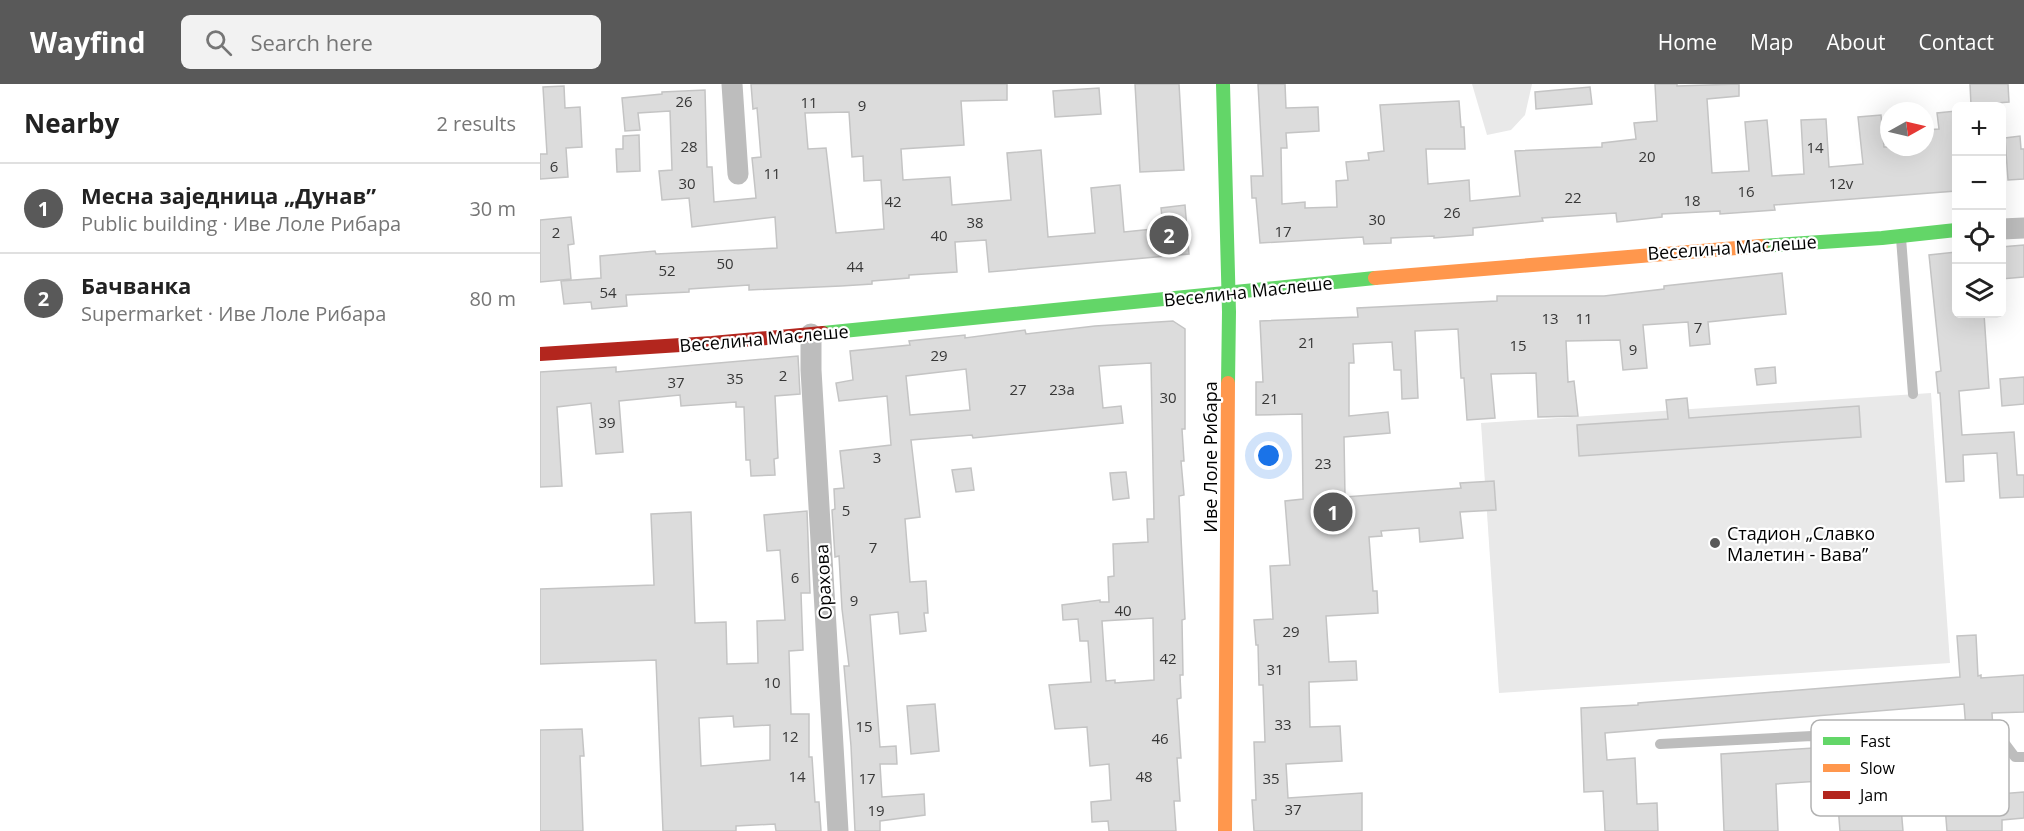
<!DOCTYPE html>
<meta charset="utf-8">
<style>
body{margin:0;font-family:"Open Sans",sans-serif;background:#f2f2f2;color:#222}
.controls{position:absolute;right:18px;top:18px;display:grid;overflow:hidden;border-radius:9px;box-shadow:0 6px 24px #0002}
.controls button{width:54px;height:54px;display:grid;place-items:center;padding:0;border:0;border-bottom:2px solid #e0e0e0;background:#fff;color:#222;font:30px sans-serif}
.compass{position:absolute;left:1340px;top:18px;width:54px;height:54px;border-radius:50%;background:#fff;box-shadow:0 6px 24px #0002;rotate:82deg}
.you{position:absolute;left:729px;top:372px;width:21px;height:21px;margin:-15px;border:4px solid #fff;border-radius:50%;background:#1a73e8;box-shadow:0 0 0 9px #1a73e833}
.badge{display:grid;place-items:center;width:39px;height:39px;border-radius:50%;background:#595959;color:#fff;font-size:20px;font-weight:700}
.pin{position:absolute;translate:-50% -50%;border:3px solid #fff;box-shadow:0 2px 6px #0006}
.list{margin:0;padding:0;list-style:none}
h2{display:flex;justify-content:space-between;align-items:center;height:78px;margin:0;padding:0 24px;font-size:26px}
h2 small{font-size:20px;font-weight:400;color:#767676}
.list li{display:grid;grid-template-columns:39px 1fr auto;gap:18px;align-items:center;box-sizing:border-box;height:90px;padding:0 24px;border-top:2px solid #e0e0e0}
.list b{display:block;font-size:22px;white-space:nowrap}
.list p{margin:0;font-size:20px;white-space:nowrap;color:#767676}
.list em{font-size:20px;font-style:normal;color:#767676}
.icon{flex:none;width:33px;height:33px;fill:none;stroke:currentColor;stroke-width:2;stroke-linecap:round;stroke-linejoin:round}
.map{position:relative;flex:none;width:1484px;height:747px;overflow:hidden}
header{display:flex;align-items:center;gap:36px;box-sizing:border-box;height:84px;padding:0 30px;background:#595959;color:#fff}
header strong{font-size:28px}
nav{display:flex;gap:33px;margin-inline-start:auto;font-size:21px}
.search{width:420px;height:54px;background:#f2f2f2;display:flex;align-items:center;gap:15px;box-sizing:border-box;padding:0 21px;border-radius:9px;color:#767676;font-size:22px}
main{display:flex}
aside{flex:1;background:#fff}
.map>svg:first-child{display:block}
.green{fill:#e9e9e9}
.building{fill:#dcdcdc;stroke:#c4c4c4;stroke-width:1.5;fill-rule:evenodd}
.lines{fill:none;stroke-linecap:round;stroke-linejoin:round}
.lane{stroke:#bdbdbd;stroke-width:10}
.street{stroke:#bdbdbd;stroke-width:21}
.fast{stroke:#63d668;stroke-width:14}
.slow{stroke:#ff974d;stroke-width:14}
.jam{stroke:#b3261e;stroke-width:14}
.poi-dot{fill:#595959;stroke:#fff;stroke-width:2}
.labels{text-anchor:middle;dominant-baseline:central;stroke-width:4.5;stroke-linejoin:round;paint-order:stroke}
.number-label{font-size:15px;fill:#373737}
.street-label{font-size:18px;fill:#000;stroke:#fff}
.poi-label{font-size:18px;fill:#000;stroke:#fff;text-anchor:start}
.key{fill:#fff;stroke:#b2b2b2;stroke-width:1.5}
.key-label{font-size:16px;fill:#000}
</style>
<header>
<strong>Wayfind</strong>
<div class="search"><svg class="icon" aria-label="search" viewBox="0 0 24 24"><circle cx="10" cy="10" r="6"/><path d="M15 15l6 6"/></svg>Search here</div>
<nav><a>Home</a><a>Map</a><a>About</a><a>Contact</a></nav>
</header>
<main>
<aside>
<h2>Nearby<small>2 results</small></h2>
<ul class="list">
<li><span class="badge">1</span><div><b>Месна заједница „Дунав”</b><p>Public building · Иве Лоле Рибара</p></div><em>30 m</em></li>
<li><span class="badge">2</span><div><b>Бачванка</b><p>Supermarket · Иве Лоле Рибара</p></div><em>80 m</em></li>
</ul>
</aside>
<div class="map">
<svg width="1484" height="747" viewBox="0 0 1484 747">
<rect width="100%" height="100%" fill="#fff"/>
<g class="green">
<path d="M932 0H992L985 31 971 46 947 51Z"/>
<path d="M1391 309 1410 579 959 609 941 339Z"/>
</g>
<g class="building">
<path d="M211 0H467V16L421 17 424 61 361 65 363 96 410 93 412 121 471 116 467 69 501 66 508 153 555 149 551 104 580 101 584 148 623 144 621 124 645 121 649 170 449 188 446 156 415 158 417 188 369 191V194L332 197V200L301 202 209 206V201L149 205V208L86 211 87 222 52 225 51 218 24 220 21 197 61 194 60 172 115 167 116 170 237 164 235 133 152 143 149 114 122 116 119 87 132 86 130 27 98 29 100 46 85 47 82 14 122 10V8L165 6 167 83H172L174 118 216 114 212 74 221 73 217 24 213 25ZM309 28 312 73 323 72 324 97 341 96 344 145 296 149 286 64 268 65 265 29Z"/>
<path d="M595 0H639L644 86 600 88Z"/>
<path d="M718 0H745L746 24 778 23 779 47 746 49 747 64H741L742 120 765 118V124L797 123 796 97 808 96 806 78 829 76 828 69 844 67 840 21 919 17 921 43H924L925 65H886L888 100 929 96 930 117 980 112 975 67 1062 63V59L1096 55 1094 39 1117 37 1115 0H1137V2L1199 0V12L1167 15 1172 89 1209 87 1205 38 1227 36 1232 92 1264 90 1261 36 1286 35 1289 83 1323 80 1318 33 1341 31 1344 63H1385V46L1399 45 1397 29 1416 27V107L1234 121 1235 126 1180 130V127L1122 130V133L1077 138 1076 129 1002 134 1003 137 933 144V151L894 154V152L851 154V159L824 160 823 153 720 159 716 114H712L711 92H723Z"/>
<path d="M1430 0H1468L1469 18 1431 21Z"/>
<path d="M24 2 25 24 40 23 42 63 26 64 28 93 0 95V70H7L3 3Z"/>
<path d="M1050 3 1052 20 996 25 995 8Z"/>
<path d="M559 4 561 30 515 33 513 7Z"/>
<path d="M99 51 100 87 77 88 76 65H83V52Z"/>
<path d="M1480 52 1481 65H1484V95L1468 96 1465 54Z"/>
<path d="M31 133 34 160 28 161 31 195 0 198V136Z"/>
<path d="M1484 161V193L1461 195V163Z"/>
<path d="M1416 168V230H1444L1449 304 1419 307 1422 351 1474 348 1477 391H1484V413L1460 414 1457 369 1423 371 1424 397 1406 398 1400 309H1398L1396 288 1401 287 1389 171Z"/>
<path d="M1242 189 1246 230 1168 238 1170 260 1150 262 1148 238 1103 241 1107 284 1083 286 1080 256 1026 257 1028 298 1034 297 1038 332 998 333 996 289 951 290 955 334 927 336 924 294H921L918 245 875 247 878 314 862 315 861 286H854L852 258 813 260 814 279H809V332L848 328 850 349 804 353 805 413 921 404 920 399 954 397 956 426 920 428 923 454 880 458 879 444 841 447 842 452 829 453 833 507H837L838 529 786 532 789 578 816 577 817 596 769 598 770 643 800 642 802 677 746 680 748 714 822 709V747H714L712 716H716L714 658H725L723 601H719L718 561H716L714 536 733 535 730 482 750 481 745 417 763 415 762 330 716 331V298H723L720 237 818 233 817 224 957 217V212H1064L1124 205V202Z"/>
<path d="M633 237 645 245V345H642L644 377H641L644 411 639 412 645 535 642 536 643 591H640L641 614 637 615 641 674H637L640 717H634L636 747H569L568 737 552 738 551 718 571 716 569 680 550 682 547 643 515 645 509 601 551 598 548 557H540L538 535 523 536 522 521 560 516V518H569L568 493 574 492 573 460 608 458 607 435H614L611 279 559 282 563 324 581 322 583 339 433 354 432 351 371 356 380 433 365 435 370 498 386 497 388 529H384L386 547 360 550 358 528 330 531 340 663 356 662 357 680H340L342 713 384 710 385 731 340 737V747H315L311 662 304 582H309L302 525 299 472 295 473 292 426 295 425 294 405 304 404 300 367 351 361 347 312 299 317 296 299 313 296 310 267 370 261 369 257 425 251V254L485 246 486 250 555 242ZM426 285 430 326 370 331 366 292ZM613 534 614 596 575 599V596L566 597 562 537Z"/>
<path d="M258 272 260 310 235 312 238 374 234 375 235 391 211 392 210 376H206L204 323H196V318L141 322 140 311 79 317 83 368 56 370 51 319 17 323 22 402 0 403V288L76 283V288Z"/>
<path d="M1235 283 1236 299 1217 301 1215 285Z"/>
<path d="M1484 293V320L1462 322 1460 295Z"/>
<path d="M1147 314 1149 334 1319 322 1321 353 1039 372 1037 341 1128 335 1126 316Z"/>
<path d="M431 384 434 406 416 408 412 386Z"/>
<path d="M586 388 589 414 573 416 570 389Z"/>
<path d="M267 427 270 509H261L263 566 249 567 251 630H269V673H272L275 718H279L281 747H236L235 740 196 742V747H123L116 576 0 580V505L114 501 111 430 151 428 155 539 186 538 187 580 218 579 217 537 245 536 240 466 227 467 224 431ZM193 632 194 643 230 641V676L161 682 159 634Z"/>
<path d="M1436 551 1438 592 1441 591V594L1484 591V628L1452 629 1453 645H1426L1424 620 1065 649 1067 676 1095 674 1097 720 1117 719 1118 747H1065L1063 707 1044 708 1041 624 1098 621V619L1420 593 1417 552Z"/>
<path d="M395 620 399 667 371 670 367 622Z"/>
<path d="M42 645 44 672H40L43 747H0V646Z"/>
<path d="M1338 660H1357V662L1454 660 1455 685H1457L1459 710 1484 708V734L1462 736V747H1407L1402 684 1358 687 1363 747H1300L1296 696 1236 700 1238 747H1184L1181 670Z"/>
</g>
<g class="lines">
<g class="lane">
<path d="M1361 154 1373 310"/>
<path d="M1120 660 1272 652 1460 653 1475 673H1484"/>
</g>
<g class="street">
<path d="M192 0 198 90"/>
<path d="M1462 145 1484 144"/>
<path d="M271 250V286L298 747"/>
</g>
<g class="fast">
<path d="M683 0 689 228 688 299"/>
<path d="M1221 162 1342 154 1416 146"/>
<path d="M283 249 835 194"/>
</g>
<g class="slow">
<path d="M835 194 1221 162"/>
<path d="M685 747 688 299"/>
</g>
<path class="jam" d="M0 270 172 259 283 249"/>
</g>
<circle class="poi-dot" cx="1175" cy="459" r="6"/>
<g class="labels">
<g class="number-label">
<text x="144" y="17">26</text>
<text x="269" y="18">11</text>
<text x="322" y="21">9</text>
<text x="149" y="62">28</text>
<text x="1275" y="63">14</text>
<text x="1107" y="72">20</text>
<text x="14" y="82">6</text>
<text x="232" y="89">11</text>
<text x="147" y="99">30</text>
<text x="1301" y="99">12v</text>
<text x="1206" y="107">16</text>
<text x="1033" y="113">22</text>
<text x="1152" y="116">18</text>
<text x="353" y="117">42</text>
<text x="912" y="128">26</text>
<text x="837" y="135">30</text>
<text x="435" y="138">38</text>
<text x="743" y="147">17</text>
<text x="16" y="148">2</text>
<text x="399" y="151">40</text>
<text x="185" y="179">50</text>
<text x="315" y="182">44</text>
<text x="127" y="186">52</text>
<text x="68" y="208">54</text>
<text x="1010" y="234">13</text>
<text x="1044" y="234">11</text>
<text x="1158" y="243">7</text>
<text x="767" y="258">21</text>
<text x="978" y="261">15</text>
<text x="1093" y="265">9</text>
<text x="399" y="271">29</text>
<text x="243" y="291">2</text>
<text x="195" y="294">35</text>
<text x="136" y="298">37</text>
<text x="478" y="305">27</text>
<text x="522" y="305">23a</text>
<text x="628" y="313">30</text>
<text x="730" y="314">21</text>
<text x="67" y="338">39</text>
<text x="337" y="373">3</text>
<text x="783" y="379">23</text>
<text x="306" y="426">5</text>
<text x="333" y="463">7</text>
<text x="255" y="493">6</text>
<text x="314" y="516">9</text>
<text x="583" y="526">40</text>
<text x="751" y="547">29</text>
<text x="628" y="574">42</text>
<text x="735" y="585">31</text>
<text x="232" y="598">10</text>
<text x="743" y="640">33</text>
<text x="324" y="642">15</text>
<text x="250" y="652">12</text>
<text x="620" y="654">46</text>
<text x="257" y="692">14</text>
<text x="604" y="692">48</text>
<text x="327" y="694">17</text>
<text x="731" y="694">35</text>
<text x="753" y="725">37</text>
<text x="336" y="726">19</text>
</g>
<g class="street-label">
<text transform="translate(1192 163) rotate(-4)">Веселина Маслеше</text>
<text transform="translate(708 207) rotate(-6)">Веселина Маслеше</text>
<text transform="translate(224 254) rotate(-5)">Веселина Маслеше</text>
<text transform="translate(670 373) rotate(-90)">Иве Лоле Рибара</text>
<text transform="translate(283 498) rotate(-93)">Орахова</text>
</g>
<g class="poi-label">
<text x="1187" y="449">Стадион „Славко<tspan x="1187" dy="21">Малетин - Вава”</tspan></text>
</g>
</g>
<rect x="1271" y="636" width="198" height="96" rx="9" class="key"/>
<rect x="1283" y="653" width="27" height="8" fill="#63d668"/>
<rect x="1283" y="680" width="27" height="8" fill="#ff974d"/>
<rect x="1283" y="707" width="27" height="8" fill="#b3261e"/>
<g class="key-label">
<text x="1320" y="663">Fast</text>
<text x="1320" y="690">Slow</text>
<text x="1320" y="717">Jam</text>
</g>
</svg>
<div class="controls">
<button>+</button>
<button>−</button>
<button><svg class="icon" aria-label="locate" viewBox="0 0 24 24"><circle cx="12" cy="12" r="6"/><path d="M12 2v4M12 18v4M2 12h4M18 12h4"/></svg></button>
<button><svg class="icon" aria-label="layers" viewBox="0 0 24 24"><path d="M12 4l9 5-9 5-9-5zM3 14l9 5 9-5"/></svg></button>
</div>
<svg class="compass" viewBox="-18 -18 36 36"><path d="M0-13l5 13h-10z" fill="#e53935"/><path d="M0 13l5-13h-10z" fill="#767676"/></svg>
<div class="you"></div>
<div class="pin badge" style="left:793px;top:428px">1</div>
<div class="pin badge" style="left:629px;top:151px">2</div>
</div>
</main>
